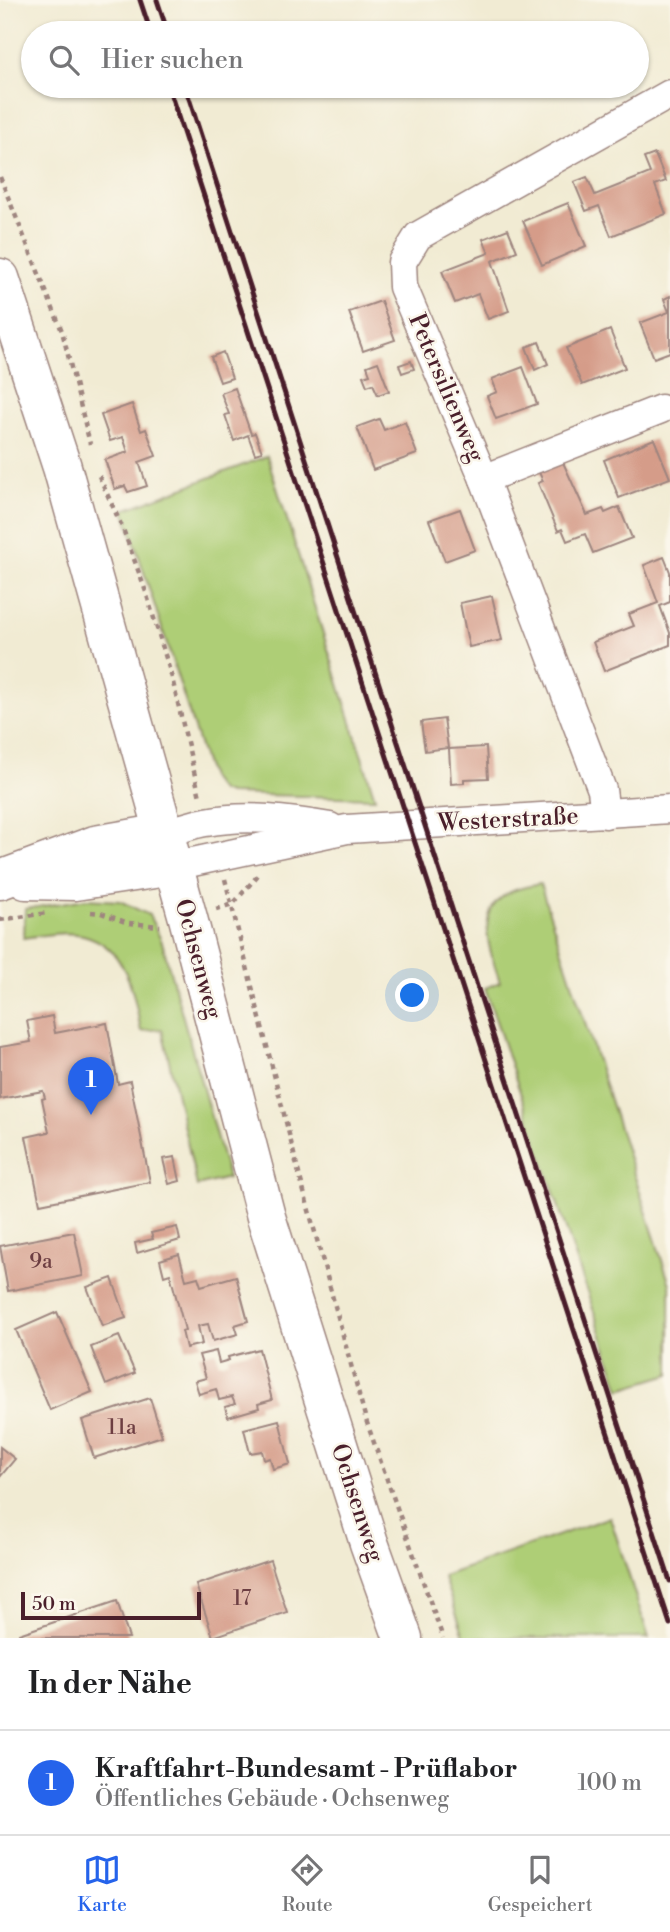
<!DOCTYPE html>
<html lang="de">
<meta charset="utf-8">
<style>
body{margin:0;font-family:"Libre Bodoni",serif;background:#f2f2f2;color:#202124}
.scale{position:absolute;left:21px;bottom:18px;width:180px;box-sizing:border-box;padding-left:7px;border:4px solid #4a1f2b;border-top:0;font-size:19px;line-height:24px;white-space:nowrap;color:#4a1f2b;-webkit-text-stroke:5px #fbf7ec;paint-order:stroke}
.you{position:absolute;left:413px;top:996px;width:24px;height:24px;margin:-18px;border:5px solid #fff;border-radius:50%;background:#1a73e8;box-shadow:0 0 0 10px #1a73e833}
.badge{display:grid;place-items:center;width:46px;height:46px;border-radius:50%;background:#2563eb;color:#fff;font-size:23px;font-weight:700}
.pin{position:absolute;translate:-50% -58px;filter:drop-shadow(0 2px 4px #0008)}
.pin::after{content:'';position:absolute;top:37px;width:24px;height:21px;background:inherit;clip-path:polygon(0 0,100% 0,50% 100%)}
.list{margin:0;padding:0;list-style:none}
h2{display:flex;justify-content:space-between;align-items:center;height:91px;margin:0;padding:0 28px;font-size:30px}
h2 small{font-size:23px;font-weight:400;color:#757577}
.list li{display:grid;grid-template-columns:46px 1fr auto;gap:21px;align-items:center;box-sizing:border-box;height:105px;padding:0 28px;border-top:2px solid #e0e0e0}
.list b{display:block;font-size:26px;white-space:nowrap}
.list p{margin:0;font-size:23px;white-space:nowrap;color:#757577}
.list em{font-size:23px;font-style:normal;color:#757577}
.icon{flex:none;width:38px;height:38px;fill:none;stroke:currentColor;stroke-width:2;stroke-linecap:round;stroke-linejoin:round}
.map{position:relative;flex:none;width:670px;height:1638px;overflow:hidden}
.search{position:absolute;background:#fff;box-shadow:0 2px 5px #0004;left:21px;right:21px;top:21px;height:77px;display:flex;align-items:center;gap:18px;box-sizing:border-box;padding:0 24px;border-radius:38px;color:#757577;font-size:26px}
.sheet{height:196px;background:#fff}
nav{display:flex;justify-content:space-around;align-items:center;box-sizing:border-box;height:98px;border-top:2px solid #e0e0e0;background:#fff;font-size:19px;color:#757577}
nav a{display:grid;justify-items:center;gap:4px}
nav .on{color:#2563eb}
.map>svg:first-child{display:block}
.green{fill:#aece76;stroke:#7c7650;stroke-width:2}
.building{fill:#d59c89}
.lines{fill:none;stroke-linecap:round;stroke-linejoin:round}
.street-casing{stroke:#9e857f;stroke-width:31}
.secondary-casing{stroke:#9e857f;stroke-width:41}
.path{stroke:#9e857f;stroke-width:4.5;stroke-dasharray:5 5;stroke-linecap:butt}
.street{stroke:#fff;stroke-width:28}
.secondary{stroke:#fff;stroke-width:38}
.rail{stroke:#4a1f2b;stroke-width:5}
.labels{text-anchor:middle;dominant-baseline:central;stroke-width:5;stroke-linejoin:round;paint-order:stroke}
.number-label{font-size:21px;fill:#6d3e42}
.street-label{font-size:24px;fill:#4a1f2b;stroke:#fbf7ec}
</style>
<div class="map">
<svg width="670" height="1638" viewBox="0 0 670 1638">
<rect width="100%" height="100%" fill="#fbf7ec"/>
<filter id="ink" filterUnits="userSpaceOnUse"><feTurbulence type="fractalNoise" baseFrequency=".0143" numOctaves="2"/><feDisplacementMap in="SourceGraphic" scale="14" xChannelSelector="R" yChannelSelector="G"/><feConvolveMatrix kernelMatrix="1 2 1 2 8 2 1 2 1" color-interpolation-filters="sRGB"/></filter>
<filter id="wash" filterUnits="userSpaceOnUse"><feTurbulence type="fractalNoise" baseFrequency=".00686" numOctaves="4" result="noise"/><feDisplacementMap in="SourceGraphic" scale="28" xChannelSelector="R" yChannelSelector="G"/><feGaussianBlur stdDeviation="1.57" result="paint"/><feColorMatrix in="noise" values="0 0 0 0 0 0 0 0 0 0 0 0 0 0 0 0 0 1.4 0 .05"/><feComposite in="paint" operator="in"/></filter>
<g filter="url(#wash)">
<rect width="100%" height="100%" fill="#f1ebd3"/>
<g class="green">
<path d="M267 456 375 798 229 794 220 791 210 778 124 510Z"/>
<path d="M540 884 670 1285V1374L620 1389 485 988 500 982C490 951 472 908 513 891 521 887 531 886 540 884Z"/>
<path d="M86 899 120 901 149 915 162 942 228 1178 197 1186 162 1029 141 1031C134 994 127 946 83 935 64 931 43 935 24 938L25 909Z"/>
<path d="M610 1517 649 1638H465L443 1576Z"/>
</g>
<g id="blocks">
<g class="building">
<path d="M655 154 666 181 655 185 666 214 611 236 599 206 586 211 574 182 587 177 595 195 650 173 644 158Z"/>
<path d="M568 203 586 246 542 265 523 221Z"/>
<path d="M508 229 517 251 492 261 509 311 488 319 478 294 455 303 442 271 489 253 483 239Z"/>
<path d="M670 296V352L654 358 640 323 669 312 664 299Z"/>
<path d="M381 301 395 340 363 351 349 312Z"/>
<path d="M610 330 625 368 582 385 566 348Z"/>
<path d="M539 342 548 364 535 370 526 347Z"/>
<path d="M223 352 232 378 220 382 211 357Z"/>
<path d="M411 361 414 369 402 373 399 365Z"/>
<path d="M378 362 389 391 378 395 373 384 367 386 363 376 370 374 367 366Z"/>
<path d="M523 367 537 404 496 419 487 396 497 392 492 379Z"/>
<path d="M235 388 251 434 255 433 262 452 255 454 248 435 234 441 225 415 229 414 221 393Z"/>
<path d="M132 404 141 431 146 429 156 456 139 462 147 486 128 492 125 486 115 489 105 460 128 452 123 437 110 441 101 415Z"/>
<path d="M379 419 384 430 405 422 417 454 373 470 357 427Z"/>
<path d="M654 439 670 478 619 498 604 460Z"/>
<path d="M561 458 587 515 603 509 605 513 619 507 632 538 593 553 585 534 567 541 562 529 558 531 538 483 543 481 537 468Z"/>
<path d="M460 509 475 550 445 561 429 520Z"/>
<path d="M664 557 670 572V602L660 606 670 633V645L604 671 593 642 634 626 629 614 658 603 644 565Z"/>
<path d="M492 596 502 640 469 647 460 603Z"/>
<path d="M444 719 448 748 425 751 421 722Z"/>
<path d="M486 747 488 778 464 779V783L451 784 449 749Z"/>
<path d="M52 1016 55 1033 107 1023 118 1084 130 1081 150 1182 40 1204 26 1137 49 1132 42 1099 45 1098 43 1091 0 1099V1047L31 1042 27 1021Z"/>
<path d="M175 1157 180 1181 169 1184 163 1159Z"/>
<path d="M177 1227 180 1240 137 1253 135 1243 153 1239 151 1233Z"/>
<path d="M74 1232 83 1276 8 1291 0 1246Z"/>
<path d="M179 1254 186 1280 198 1277 201 1286 236 1276 248 1321 235 1325 238 1334 213 1341 208 1324 198 1326 202 1344 186 1348 182 1331 185 1330 170 1274 164 1276 160 1260Z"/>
<path d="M112 1278 126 1318 102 1326 87 1287Z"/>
<path d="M57 1312 92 1392 50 1410 16 1330Z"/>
<path d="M119 1336 135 1373 106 1385 91 1347Z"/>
<path d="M259 1349 272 1400 258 1404 259 1408 228 1417 225 1407 235 1404 232 1397 219 1400 216 1389 199 1394 195 1381 206 1378 199 1355 216 1351 219 1363 229 1360 228 1357Z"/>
<path d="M150 1398 162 1436 94 1458 82 1420Z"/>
<path d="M279 1420 290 1464 273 1469 270 1458 264 1460 262 1451 250 1453 244 1429Z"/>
<path d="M0 1447 15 1459 0 1477Z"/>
<path d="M270 1560 287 1612 213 1637 196 1585Z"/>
<path d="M117 1601 129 1638H20L19 1634Z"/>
</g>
</g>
</g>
<g filter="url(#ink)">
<use href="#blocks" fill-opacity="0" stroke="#9e857f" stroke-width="2"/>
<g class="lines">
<g class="street-casing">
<g id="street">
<path d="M484 479 661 409"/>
<path d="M605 814 602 790 484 479 403 287 402 262 418 236 670 94"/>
<path d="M164 833C178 830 192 824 206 822 247 814 290 820 330 827"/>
<path d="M174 866 347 829 670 809"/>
</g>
</g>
<g class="secondary-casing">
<g id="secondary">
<path d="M0 278 62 467 188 918 266 1217 369 1543 403 1638"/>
<path d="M0 880 95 845 164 833"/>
<path d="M26 880 75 881 174 866"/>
</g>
</g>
<g class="path">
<path d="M0 177 62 331 90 444"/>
<path d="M99 476 123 529 146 592 172 678 200 797"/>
<path d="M225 879 298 1170 366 1420 443 1638"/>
<path d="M216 909 233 904 259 874"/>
<path d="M91 912 101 913 128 923 160 926"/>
<path d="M0 920 47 913"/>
</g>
<use href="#street" class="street"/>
<use href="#secondary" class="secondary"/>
<g class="rail">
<path d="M140 0 151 33"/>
<path d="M157 0 168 33"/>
<path d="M168 86 670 1624"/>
<path d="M185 86 670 1581"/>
</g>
</g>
</g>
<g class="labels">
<g class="number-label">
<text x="41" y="1262">9a</text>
<text x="122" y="1428">11a</text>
<text x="242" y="1599">17</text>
</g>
<g class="street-label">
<text transform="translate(446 388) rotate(67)">Petersilienweg</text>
<text transform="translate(508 820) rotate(-3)">Westerstraße</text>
<text transform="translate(198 959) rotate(75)">Ochsenweg</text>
<text transform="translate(357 1503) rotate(72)">Ochsenweg</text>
</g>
</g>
</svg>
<div class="scale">50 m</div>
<div class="you"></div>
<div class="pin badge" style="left:91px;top:1115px">1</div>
<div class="search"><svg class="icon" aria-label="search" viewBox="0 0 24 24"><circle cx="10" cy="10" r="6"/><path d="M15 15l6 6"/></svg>Hier suchen</div>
</div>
<section class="sheet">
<h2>In der Nähe<small></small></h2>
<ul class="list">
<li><span class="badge">1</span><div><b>Kraftfahrt-Bundesamt - Prüflabor</b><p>Öffentliches Gebäude · Ochsenweg</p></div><em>100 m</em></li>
</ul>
</section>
<nav>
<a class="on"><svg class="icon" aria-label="map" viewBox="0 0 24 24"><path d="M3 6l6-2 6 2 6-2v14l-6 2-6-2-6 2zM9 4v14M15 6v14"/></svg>Karte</a>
<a><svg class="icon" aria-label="directions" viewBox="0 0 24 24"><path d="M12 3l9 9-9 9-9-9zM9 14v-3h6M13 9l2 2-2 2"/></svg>Route</a>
<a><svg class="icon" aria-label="saved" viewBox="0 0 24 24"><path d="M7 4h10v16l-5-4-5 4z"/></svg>Gespeichert</a>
</nav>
